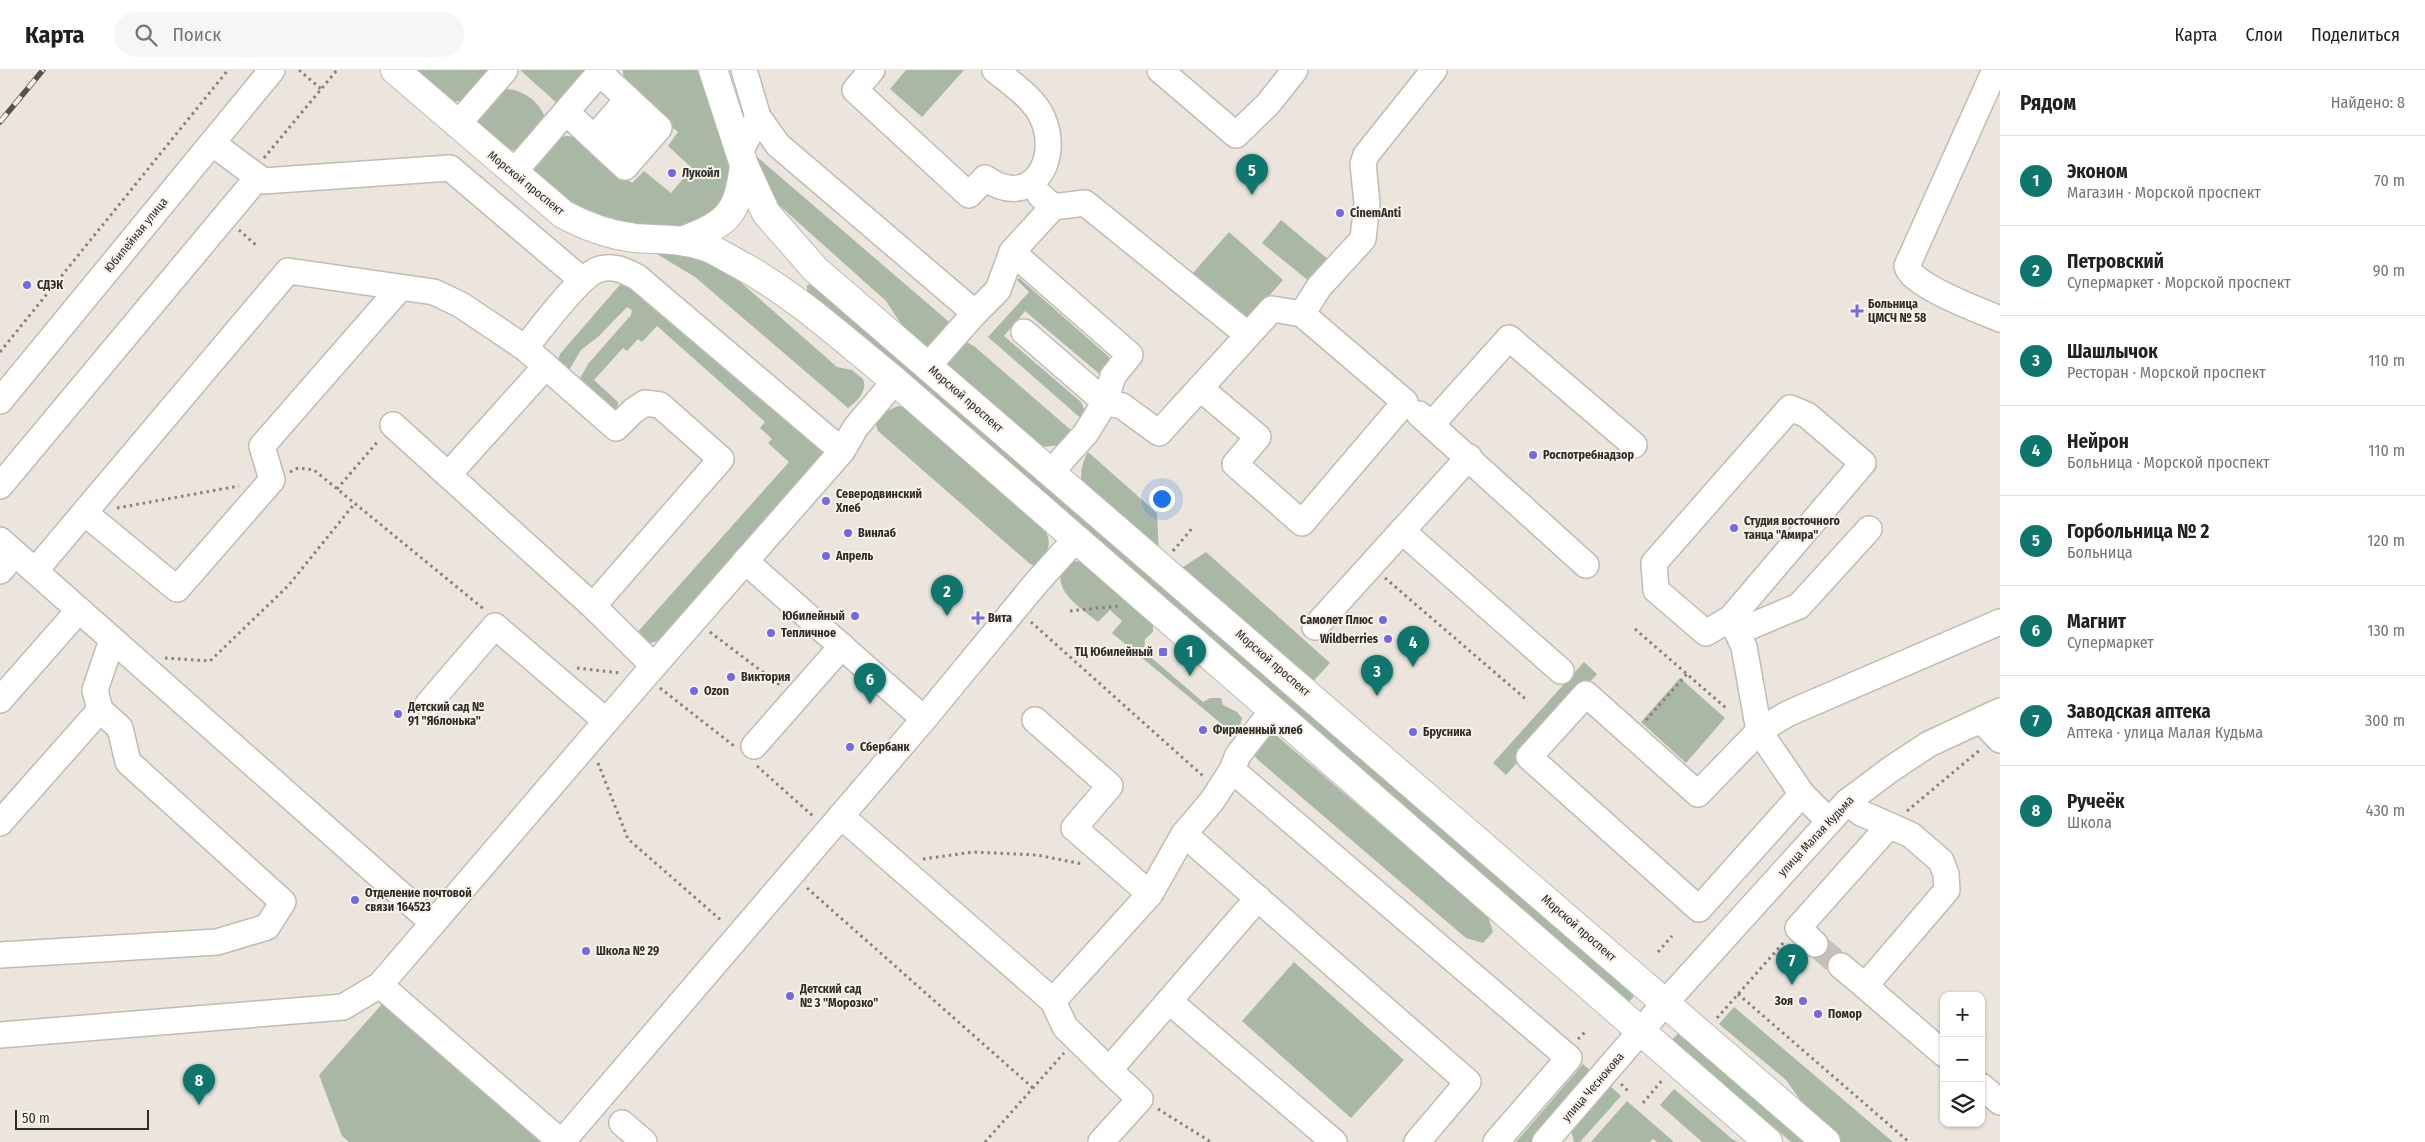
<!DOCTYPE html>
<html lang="ru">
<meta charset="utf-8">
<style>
body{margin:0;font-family:"Fira Sans Condensed",sans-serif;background:#f6f6f6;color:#202124}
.controls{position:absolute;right:15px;bottom:15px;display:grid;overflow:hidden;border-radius:10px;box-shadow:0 1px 4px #0004}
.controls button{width:45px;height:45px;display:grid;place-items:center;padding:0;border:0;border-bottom:1px solid #e0e0e0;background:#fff;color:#202124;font:25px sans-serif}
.scale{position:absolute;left:15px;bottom:12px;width:134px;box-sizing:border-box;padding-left:5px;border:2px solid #2e2c29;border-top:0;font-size:14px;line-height:18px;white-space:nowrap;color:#2e2c29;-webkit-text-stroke:4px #f8f2ea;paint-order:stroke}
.you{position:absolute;left:1161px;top:428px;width:18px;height:18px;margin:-12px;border:4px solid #fff;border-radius:50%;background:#1a73e8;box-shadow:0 0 0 8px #1a73e833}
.badge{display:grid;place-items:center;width:32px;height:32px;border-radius:50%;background:#0f766e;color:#fff;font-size:16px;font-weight:700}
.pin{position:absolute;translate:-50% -41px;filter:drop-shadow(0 1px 2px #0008)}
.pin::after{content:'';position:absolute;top:26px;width:18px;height:15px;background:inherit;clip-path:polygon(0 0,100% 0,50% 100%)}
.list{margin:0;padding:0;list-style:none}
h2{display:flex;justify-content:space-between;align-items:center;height:65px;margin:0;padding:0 20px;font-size:21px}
h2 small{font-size:16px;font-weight:400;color:#757577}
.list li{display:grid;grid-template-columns:32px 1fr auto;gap:15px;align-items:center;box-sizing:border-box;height:90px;padding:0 20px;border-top:1px solid #e0e0e0}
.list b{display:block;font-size:19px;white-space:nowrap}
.list p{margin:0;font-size:16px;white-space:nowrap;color:#757577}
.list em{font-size:16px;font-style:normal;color:#757577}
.icon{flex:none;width:28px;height:28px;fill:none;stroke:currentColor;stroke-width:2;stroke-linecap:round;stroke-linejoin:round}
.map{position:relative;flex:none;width:2000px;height:1072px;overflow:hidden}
header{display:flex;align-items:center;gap:30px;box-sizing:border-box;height:70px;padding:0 25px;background:#fff;border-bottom:1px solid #e0e0e0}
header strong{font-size:24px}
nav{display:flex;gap:28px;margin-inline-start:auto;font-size:18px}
.search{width:350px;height:45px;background:#f6f6f6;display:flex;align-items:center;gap:12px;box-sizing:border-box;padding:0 18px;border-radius:28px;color:#757577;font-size:19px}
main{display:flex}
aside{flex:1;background:#fff}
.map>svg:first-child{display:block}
.green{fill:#a9b8a5}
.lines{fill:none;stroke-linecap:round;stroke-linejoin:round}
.minor-tunnel{stroke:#c5c0b9;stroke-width:25;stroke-dasharray:25 12;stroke-linecap:butt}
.minor-casing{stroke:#c0bbb3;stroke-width:28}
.major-casing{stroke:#c0bbb3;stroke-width:30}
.path{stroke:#85817c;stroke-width:3;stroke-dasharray:2.5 4;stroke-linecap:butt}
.minor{stroke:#fff;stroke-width:25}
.major{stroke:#fff;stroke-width:28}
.rail-casing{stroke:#55524e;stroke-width:5.5}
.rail{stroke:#f8f2ea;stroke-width:4;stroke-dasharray:11;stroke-linecap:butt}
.poi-dot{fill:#7369e3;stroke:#f8f2ea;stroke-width:2}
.labels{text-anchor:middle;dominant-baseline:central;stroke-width:4;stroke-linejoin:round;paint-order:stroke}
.poi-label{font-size:12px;font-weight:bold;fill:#2e2c29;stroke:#f8f2ea;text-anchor:start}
.street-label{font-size:12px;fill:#2e2c29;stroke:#f8f2ea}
</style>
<header>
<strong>Карта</strong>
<div class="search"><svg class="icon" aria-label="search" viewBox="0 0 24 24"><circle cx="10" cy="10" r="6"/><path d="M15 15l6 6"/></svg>Поиск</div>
<nav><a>Карта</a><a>Слои</a><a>Поделиться</a></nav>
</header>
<main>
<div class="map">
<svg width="2000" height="1072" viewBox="0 0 2000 1072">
<rect width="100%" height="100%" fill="#ebe5dd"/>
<g class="green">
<path d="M406 0H496C483 12 469 33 451 32Z"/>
<path d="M520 0H591L559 35Z"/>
<path d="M623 0H697L711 23 732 100 724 128 709 147 690 158 629 159 574 142 529 98C539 89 549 74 560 68 579 56 618 100 632 113L644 101 671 123 692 98 668 76 678 62C662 48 621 22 623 0Z"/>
<path d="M906 0H964L922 47 890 19Z"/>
<path d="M508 19C524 21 539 31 545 48L519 80H502L477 54C480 40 495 25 508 19Z"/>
<path d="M756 86 955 257 937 274 928 276 918 273 905 260 886 231 770 127 754 92Z"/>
<path d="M1281 150 1329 190 1310 212 1262 173Z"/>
<path d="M1229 162 1283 210 1247 251 1193 203Z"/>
<path d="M659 180C688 186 713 191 737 209L837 297 852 300 863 309C868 321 857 332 848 338L695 207 657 184Z"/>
<path d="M1019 208 1109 287V293L1103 307 1025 241 1004 266 1081 332 1086 343 1085 352 988 267 1029 222 1017 210Z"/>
<path d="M636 210 827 380 661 570 650 573 634 566 789 392 768 373 772 369 760 358 765 352 657 256 642 272 638 269 627 281 623 278 594 310 618 332 617 346 578 312 588 294 631 245 632 240 627 237 599 266 581 280 568 302 556 294 560 284 618 217 622 213Z"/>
<path d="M816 214 1629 919 1634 924 1633 928 1627 933 807 224V215Z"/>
<path d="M966 272 974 276 1072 361 1061 375 1041 377 949 301 945 293 961 274Z"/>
<path d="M898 336 906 337 1044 458C1053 473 1048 481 1039 495L1034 496 1029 493 878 361 875 352 880 344Z"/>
<path d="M1088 382 1157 443 1159 484 1082 418C1080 404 1081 395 1088 382Z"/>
<path d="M1206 482 1330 593 1308 617 1177 501Z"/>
<path d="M1078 491 1085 493 1153 555V562L1145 569 1144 580 1147 584 1203 632 1210 628H1221L1223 635 1237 642 1242 648 1238 664 1235 665 1112 563 1122 551 1110 540 1098 552C1084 540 1053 522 1062 500 1065 494 1072 491 1078 491Z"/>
<path d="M1584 592 1597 604 1506 705 1493 693Z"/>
<path d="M1680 608 1725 648 1686 693 1641 652Z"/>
<path d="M1270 660 1488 846 1493 862 1483 873 1466 868 1257 689 1251 680Z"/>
<path d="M1294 892 1404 990 1351 1048 1242 951Z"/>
<path d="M383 933 541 1072H349L342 1066 319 1005Z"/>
<path d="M1734 937 1893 1072H1841L1813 1048 1786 1010 1719 954Z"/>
<path d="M1680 961 1809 1072H1791L1672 970Z"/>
<path d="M1583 994 1592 1002 1531 1072H1516Z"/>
<path d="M1606 1012 1621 1026 1580 1072H1574L1570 1056Z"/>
<path d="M1674 1019 1732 1069 1738 1072H1702L1660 1035Z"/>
<path d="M1627 1031 1674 1072H1657L1653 1069 1650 1072H1591Z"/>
</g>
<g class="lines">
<path class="minor-tunnel" d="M1815 874 1841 896"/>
<g class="minor-casing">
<g id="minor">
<path d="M744 0 758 47"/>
<path d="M872 0 855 20 969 125 985 108C1030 140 1061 92 1043 49 1035 29 1012 14 995 0"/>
<path d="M1160 0 1236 65 1268 34 1295 0"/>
<path d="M1995 0 1907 196C1910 215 1981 241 2000 249"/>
<path d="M566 42 625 97 659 58 600 3"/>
<path d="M457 55 505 0"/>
<path d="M594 68 628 29"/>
<path d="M212 73 263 111 450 98 582 210"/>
<path d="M741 80 758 47 778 75 975 243 998 220 1012 182 1053 137"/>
<path d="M609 82 643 43"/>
<path d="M513 103 602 0"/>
<path d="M1040 125 1053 137 1085 133 1248 265"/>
<path d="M1012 182 1130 285 1113 306 1105 332 1086 363 1051 402"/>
<path d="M1024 262 1105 332 1122 336 1159 363 1272 239 1302 244"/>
<path d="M525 278C540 260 580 204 600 199 615 195 625 201 637 207L842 381"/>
<path d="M928 296 975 243"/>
<path d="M1200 318 1258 367 1235 394 1302 453 1405 332 1302 244 1319 217 1363 169 1367 133 1363 94 1366 85 1434 0"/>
<path d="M0 331 272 0"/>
<path d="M1419 344 1586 495"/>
<path d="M1431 355 1509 268 1634 375"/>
<path d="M1469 387 1402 461 1561 601"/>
<path d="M448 405 546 296"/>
<path d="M0 416 258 107"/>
<path d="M86 444 177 519 272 410 262 376 400 218"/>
<path d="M0 470 433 853"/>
<path d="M745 491 924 649"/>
<path d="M0 501 15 484"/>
<path d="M35 501 288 201 434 222 461 235 525 278 616 358 633 341 645 333 660 335 721 389 593 536 393 355"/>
<path d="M593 536 654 596"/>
<path d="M1731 548 1706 563 1656 520 1654 493 1790 338 1807 345 1863 393 1731 548 1744 577 1759 661 1802 724 1828 750"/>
<path d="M1315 557 1402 461"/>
<path d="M1737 562 1799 536 1869 459"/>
<path d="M0 630 79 540"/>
<path d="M428 634 495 556 606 651"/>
<path d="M100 640 95 620 112 570"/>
<path d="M1035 650 1110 716 1074 758 1150 824"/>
<path d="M1981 650 2000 670"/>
<path d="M754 676 842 576"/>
<path d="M1232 700 1569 988 1496 1072"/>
<path d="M1802 724 1699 839 1529 687 1586 624 1698 724 1759 661 1787 644 2000 552"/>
<path d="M1847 732 1861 743 1911 765 1941 791 1946 804 1947 820 1865 916 1944 984"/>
<path d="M841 746 1053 931 1150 824 1184 764 1212 731 1232 700 1238 685 1273 640"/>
<path d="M0 753 100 640 120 658 128 692 283 832 267 857 217 872 0 885"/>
<path d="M1184 764 1468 1012 1417 1072"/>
<path d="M1258 828 1169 931 1334 1072"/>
<path d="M1815 874 1798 858 1889 756"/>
<path d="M1841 896 1865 916"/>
<path d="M380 915 561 1072"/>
<path d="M1053 931 1065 957 1109 1000"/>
<path d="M0 965 343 937 380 915 645 606 842 381 856 357 895 311"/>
<path d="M1981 1016 2000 1032"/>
<path d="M622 1053 644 1072"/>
<path d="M562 1072 924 649 1037 512 1075 470"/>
<path d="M1101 1072 1140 1029 1109 1000 1169 931"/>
<path d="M1545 1072 1665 933 1847 732 1891 699 1929 674 2000 641"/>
</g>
</g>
<g class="major-casing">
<g id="major">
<path d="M395 0 563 144C585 156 609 165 635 168 661 170 680 168 706 177 717 181 727 188 737 193 795 224 844 270 895 311L1768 1072"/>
<path d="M713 0 744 95 766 143 815 199 1826 1072"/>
<path d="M684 170C729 153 738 143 744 95"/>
</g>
</g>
<g class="path">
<path d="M299 0 321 19"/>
<path d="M264 88 337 0"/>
<path d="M239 160 257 176"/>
<path d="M0 282 228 0"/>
<path d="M290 402 298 398 314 400 485 540"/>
<path d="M337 419 379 370"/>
<path d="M117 438 239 416"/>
<path d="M1173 481 1194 456"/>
<path d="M1385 508 1528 631"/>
<path d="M1070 541 1119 536"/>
<path d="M1031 552 1203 706"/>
<path d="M1635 559 1726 638"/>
<path d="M710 562 781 616"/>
<path d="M165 588 210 591 288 516 355 433"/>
<path d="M577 598 621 603"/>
<path d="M660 618 734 676"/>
<path d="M1646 650 1687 604"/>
<path d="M598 693 628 769 723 852"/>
<path d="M757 696 814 747"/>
<path d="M1907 741 1981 679"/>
<path d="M923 789 973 782 1037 785 1083 794"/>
<path d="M807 818 1033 1018"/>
<path d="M1658 882 1672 866"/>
<path d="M1738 924 1909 1072"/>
<path d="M1717 948 1784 872"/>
<path d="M1578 969 1586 961"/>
<path d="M1621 1014 1629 1022"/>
<path d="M1643 1033 1664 1008"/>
<path d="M1158 1039 1211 1072"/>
<path d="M985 1072 1064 983"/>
</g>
<use href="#minor" class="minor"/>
<use href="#major" class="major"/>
<g class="rail-casing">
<path id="rail" d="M0 52 43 0"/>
</g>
<use href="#rail" class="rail"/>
</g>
<g class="poi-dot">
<circle cx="672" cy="103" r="5"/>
<circle cx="1340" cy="143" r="5"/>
<circle cx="27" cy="215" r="5"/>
<path d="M1854.5 233.5h5v5h5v5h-5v5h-5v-5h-5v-5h5z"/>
<circle cx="1533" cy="385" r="5"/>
<circle cx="826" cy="431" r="5"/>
<circle cx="1734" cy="458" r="5"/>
<circle cx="848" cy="463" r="5"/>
<circle cx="826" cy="486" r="5"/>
<circle cx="855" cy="546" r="5"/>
<path d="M975.5 540.5h5v5h5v5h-5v5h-5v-5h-5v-5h5z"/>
<circle cx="1383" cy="550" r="5"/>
<circle cx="771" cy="563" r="5"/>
<circle cx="1388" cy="569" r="5"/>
<rect x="1158" y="577" width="10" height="10" rx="2.5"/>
<circle cx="731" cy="607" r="5"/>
<circle cx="694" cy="621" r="5"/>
<circle cx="398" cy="644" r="5"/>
<circle cx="1203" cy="660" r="5"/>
<circle cx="1413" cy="662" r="5"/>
<circle cx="850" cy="677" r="5"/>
<circle cx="355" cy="830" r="5"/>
<circle cx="586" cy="881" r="5"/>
<circle cx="790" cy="926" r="5"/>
<circle cx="1803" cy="931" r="5"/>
<circle cx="1818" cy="944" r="5"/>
</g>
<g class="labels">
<g class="poi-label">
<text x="682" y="103">Лукойл</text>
<text x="1350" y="143">CinemAnti</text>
<text x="37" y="215">СДЭК</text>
<text x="1868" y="234">Больница<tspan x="1868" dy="14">ЦМСЧ № 58</tspan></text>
<text x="1543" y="385">Роспотребнадзор</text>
<text x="836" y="424">Северодвинский<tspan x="836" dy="14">Хлеб</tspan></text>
<text x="1744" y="451">Студия восточного<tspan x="1744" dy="14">танца "Амира"</tspan></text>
<text x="858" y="463">Винлаб</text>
<text x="836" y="486">Апрель</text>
<text x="845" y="546" text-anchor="end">Юбилейный</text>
<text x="988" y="548">Вита</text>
<text x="1373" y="550" text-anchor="end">Самолет Плюс</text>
<text x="781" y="563">Тепличное</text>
<text x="1378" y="569" text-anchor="end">Wildberries</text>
<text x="1153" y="582" text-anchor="end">ТЦ Юбилейный</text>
<text x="741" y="607">Виктория</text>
<text x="704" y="621">Ozon</text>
<text x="408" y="637">Детский сад №<tspan x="408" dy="14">91 "Яблонька"</tspan></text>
<text x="1213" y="660">Фирменный хлеб</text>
<text x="1423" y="662">Брусника</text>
<text x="860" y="677">Сбербанк</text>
<text x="365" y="823">Отделение почтовой<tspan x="365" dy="14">связи 164523</tspan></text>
<text x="596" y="881">Школа № 29</text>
<text x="800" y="919">Детский сад<tspan x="800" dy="14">№ 3 "Морозко"</tspan></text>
<text x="1793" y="931" text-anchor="end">Зоя</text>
<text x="1828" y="944">Помор</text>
</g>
<g class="street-label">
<text transform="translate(526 113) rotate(39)">Морской проспект</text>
<text transform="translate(136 165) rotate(-51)">Юбилейная улица</text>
<text transform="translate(966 329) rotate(41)">Морской проспект</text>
<text transform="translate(1273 593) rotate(41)">Морской проспект</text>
<text transform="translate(1816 766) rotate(-47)">улица Малая Кудьма</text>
<text transform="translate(1579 858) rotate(41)">Морской проспект</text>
<text transform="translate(1593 1017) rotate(-49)">улица Чеснокова</text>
</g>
</g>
</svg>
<div class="controls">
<button>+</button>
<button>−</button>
<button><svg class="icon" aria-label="layers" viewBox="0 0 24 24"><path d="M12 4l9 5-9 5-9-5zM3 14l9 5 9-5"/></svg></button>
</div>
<div class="scale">50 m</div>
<div class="you"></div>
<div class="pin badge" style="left:1190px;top:606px">1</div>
<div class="pin badge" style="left:947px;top:546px">2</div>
<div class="pin badge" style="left:1377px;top:626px">3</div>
<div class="pin badge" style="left:1413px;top:597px">4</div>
<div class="pin badge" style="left:1252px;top:125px">5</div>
<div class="pin badge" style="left:870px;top:634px">6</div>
<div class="pin badge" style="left:1792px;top:915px">7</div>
<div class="pin badge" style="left:199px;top:1035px">8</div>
</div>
<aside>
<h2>Рядом<small>Найдено: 8</small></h2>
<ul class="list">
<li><span class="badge">1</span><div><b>Эконом</b><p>Магазин · Морской проспект</p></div><em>70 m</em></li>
<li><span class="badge">2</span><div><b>Петровский</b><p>Супермаркет · Морской проспект</p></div><em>90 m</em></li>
<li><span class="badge">3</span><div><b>Шашлычок</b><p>Ресторан · Морской проспект</p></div><em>110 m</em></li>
<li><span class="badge">4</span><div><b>Нейрон</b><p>Больница · Морской проспект</p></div><em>110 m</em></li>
<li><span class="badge">5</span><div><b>Горбольница № 2</b><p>Больница</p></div><em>120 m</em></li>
<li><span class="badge">6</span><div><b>Магнит</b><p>Супермаркет</p></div><em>130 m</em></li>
<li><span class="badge">7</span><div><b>Заводская аптека</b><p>Аптека · улица Малая Кудьма</p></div><em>300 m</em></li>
<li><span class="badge">8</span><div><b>Ручеёк</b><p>Школа</p></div><em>430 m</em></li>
</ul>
</aside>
</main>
